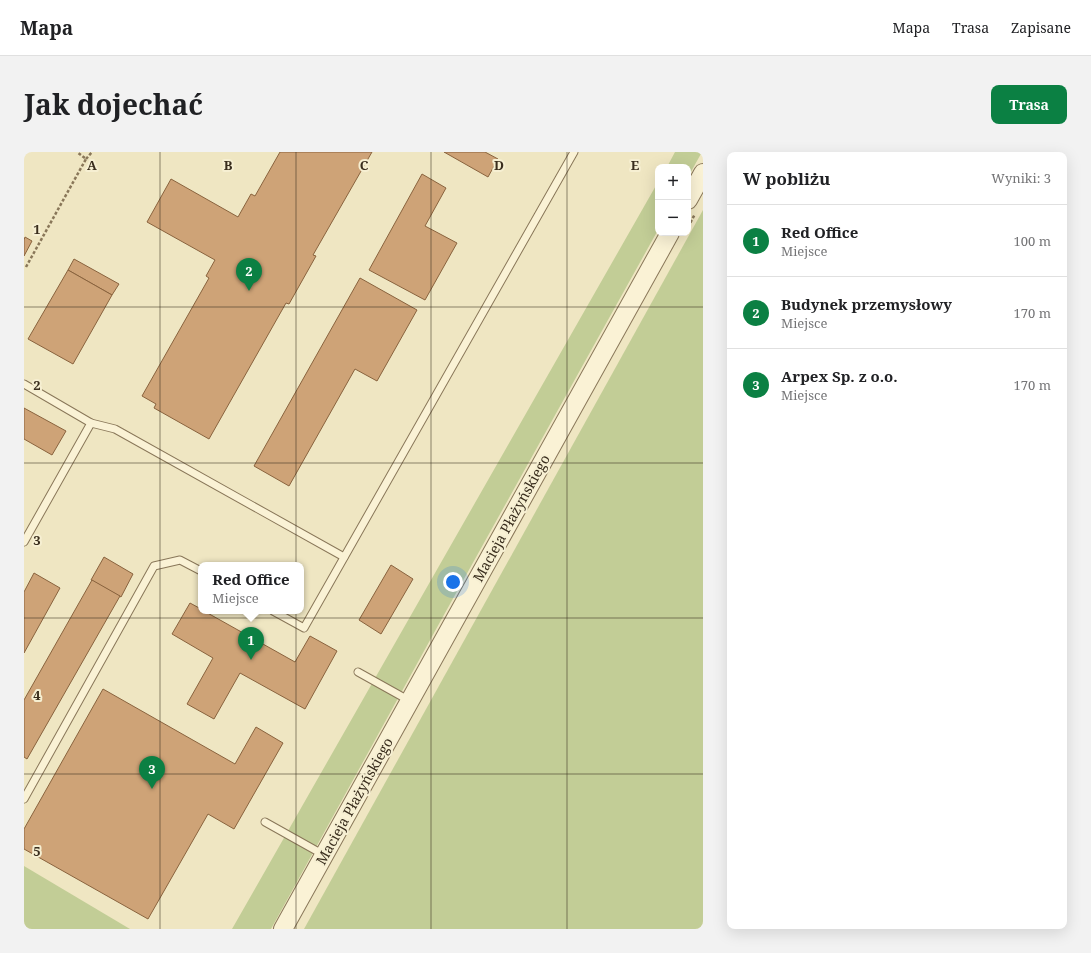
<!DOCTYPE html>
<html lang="pl">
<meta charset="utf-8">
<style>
body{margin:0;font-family:"Noto Serif",serif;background:#f2f2f2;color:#202124}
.controls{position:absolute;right:12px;top:12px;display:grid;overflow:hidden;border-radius:8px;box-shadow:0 4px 16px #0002}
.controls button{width:36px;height:36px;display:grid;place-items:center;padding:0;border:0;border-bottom:1px solid #e0e0e0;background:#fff;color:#202124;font:20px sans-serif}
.you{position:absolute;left:429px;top:430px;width:14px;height:14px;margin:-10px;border:3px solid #fff;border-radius:50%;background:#1a73e8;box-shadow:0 0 0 6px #1a73e833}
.badge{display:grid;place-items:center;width:26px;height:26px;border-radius:50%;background:#0b8043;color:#fff;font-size:13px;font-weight:700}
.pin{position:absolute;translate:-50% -33px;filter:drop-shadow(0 1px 2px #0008)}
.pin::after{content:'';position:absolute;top:21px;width:14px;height:12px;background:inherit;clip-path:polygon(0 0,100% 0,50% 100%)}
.popup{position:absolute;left:174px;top:410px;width:106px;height:52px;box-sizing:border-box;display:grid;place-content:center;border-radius:8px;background:#fff;filter:drop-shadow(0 1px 3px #0005);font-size:13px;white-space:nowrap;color:#757577}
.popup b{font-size:15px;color:#202124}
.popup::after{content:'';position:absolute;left:50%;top:100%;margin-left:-8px;border:8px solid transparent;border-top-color:#fff}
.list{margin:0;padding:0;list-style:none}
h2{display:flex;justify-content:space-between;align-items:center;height:52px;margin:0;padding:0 16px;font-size:17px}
h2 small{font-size:13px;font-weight:400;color:#757577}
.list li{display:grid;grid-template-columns:26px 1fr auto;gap:12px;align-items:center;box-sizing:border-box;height:72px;padding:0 16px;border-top:1px solid #e0e0e0}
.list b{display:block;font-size:15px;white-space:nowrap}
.list p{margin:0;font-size:13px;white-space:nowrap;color:#757577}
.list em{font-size:13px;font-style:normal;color:#757577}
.map{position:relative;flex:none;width:679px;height:777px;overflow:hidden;border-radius:8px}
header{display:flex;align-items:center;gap:24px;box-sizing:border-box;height:56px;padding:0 20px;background:#fff;border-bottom:1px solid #e0e0e0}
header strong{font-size:19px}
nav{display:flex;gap:22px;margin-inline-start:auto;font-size:14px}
.intro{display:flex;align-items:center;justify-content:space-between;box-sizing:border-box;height:96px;padding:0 24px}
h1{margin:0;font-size:28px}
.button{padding:10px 18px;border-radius:8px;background:#0b8043;color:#fff;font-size:14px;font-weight:700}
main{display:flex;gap:24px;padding:0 24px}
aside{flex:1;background:#fff;border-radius:8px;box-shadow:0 4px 16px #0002}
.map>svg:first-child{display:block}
.green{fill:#c2cd96}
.building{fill:#cea377;stroke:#89633e}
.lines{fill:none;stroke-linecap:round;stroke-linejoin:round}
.service-casing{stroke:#897759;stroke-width:9}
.tertiary-casing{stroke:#897759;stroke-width:20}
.path{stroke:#897759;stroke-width:2.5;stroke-dasharray:3 2;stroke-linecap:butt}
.service{stroke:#faf2d5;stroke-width:7}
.tertiary{stroke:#faf2d5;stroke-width:18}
.grid{fill:none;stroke:#392d1d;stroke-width:1;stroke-opacity:0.55}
.labels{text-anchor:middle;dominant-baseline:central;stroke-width:4;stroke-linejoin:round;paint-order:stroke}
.street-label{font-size:14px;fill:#392d1d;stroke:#f6efd2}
.grid-label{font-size:13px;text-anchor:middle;font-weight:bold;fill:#392d1d;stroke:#f6efd2;stroke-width:4;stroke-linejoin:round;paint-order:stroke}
</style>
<header>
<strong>Mapa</strong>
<nav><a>Mapa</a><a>Trasa</a><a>Zapisane</a></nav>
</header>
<div class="intro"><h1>Jak dojechać</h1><a class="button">Trasa</a></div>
<main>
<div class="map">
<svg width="679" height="777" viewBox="0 0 679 777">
<rect width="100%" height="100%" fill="#efe6c2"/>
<g class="green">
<path d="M651 0H678L664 25V15H643Z"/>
<path d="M634 30V78L416 470 247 777H208Z"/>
<path d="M679 58V777H280Z"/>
<path d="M0 714 106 777H0Z"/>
</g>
<g class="building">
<path d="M256 0H348L289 103 292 104 265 152 262 151 185 287 130 256 132 252 118 244 185 126 182 124 191 108 123 70 147 27 214 65 227 42 231 44Z"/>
<path d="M420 0H461L474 7 464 25Z"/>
<path d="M398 22 422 36 401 74 433 91 401 148 345 118Z"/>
<path d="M1 85 8 89 0 104V88Z"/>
<path d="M50 107 95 132 88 143 44 118Z"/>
<path d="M44 118 88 143 49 212 4 187Z"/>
<path d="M336 126 393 158 353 229 331 217 265 334 230 314Z"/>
<path d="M0 256 42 279 28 303 0 287Z"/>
<path d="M80 405 109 422 97 445 67 428Z"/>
<path d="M367 413 389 427 357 482 335 468Z"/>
<path d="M10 421 36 436 0 501V440Z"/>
<path d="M68 428 96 444 3 607 0 605V548Z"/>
<path d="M166 451 177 457V459H180L271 510 286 484 313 499 281 557 216 521 190 567 163 552 189 506 148 482Z"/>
<path d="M79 537 211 612 232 575 259 591 210 677 184 662 124 767 0 697V677Z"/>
</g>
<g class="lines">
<g class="service-casing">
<g id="service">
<path d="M0 232 67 271"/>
<path d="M0 390 67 271 91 277 320 405"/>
<path d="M249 459 280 476C369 317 460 159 550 0"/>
<path d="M334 520 386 549"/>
<path d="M0 647 130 414 156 408 177 419"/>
<path d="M241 670 300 703"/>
</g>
</g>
<g class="tertiary-casing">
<g id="tertiary">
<path d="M664 48 679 21"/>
<path d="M259 777 646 81"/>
</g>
</g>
<g class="path">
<path d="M62 7 68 0"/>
<path d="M664 75 671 62"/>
<path d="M2 115 62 7 53 0"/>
</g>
<use href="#service" class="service"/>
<use href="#tertiary" class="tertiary"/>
</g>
<path class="grid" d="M136 0V777M272 0V777M407 0V777M543 0V777M0 155H679M0 311H679M0 466H679M0 622H679"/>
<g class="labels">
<g class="street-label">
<text transform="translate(487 366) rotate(-61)">Macieja Płażyńskiego</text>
<text transform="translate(330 649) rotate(-61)">Macieja Płażyńskiego</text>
</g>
</g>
<g class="grid-label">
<text x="68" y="18">A</text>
<text x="204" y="18">B</text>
<text x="340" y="18">C</text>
<text x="475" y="18">D</text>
<text x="611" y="18">E</text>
<text x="13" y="82">1</text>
<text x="13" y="238">2</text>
<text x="13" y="393">3</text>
<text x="13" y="548">4</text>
<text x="13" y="704">5</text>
</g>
</svg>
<div class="controls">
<button>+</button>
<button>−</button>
</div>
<div class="you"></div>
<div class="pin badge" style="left:227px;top:508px">1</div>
<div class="popup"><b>Red Office</b>Miejsce</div>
<div class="pin badge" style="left:225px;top:139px">2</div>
<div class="pin badge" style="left:128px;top:637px">3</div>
</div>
<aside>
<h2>W pobliżu<small>Wyniki: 3</small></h2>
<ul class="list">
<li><span class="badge">1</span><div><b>Red Office</b><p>Miejsce</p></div><em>100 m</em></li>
<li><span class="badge">2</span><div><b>Budynek przemysłowy</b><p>Miejsce</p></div><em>170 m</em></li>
<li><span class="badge">3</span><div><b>Arpex Sp. z o.o.</b><p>Miejsce</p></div><em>170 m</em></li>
</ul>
</aside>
</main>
